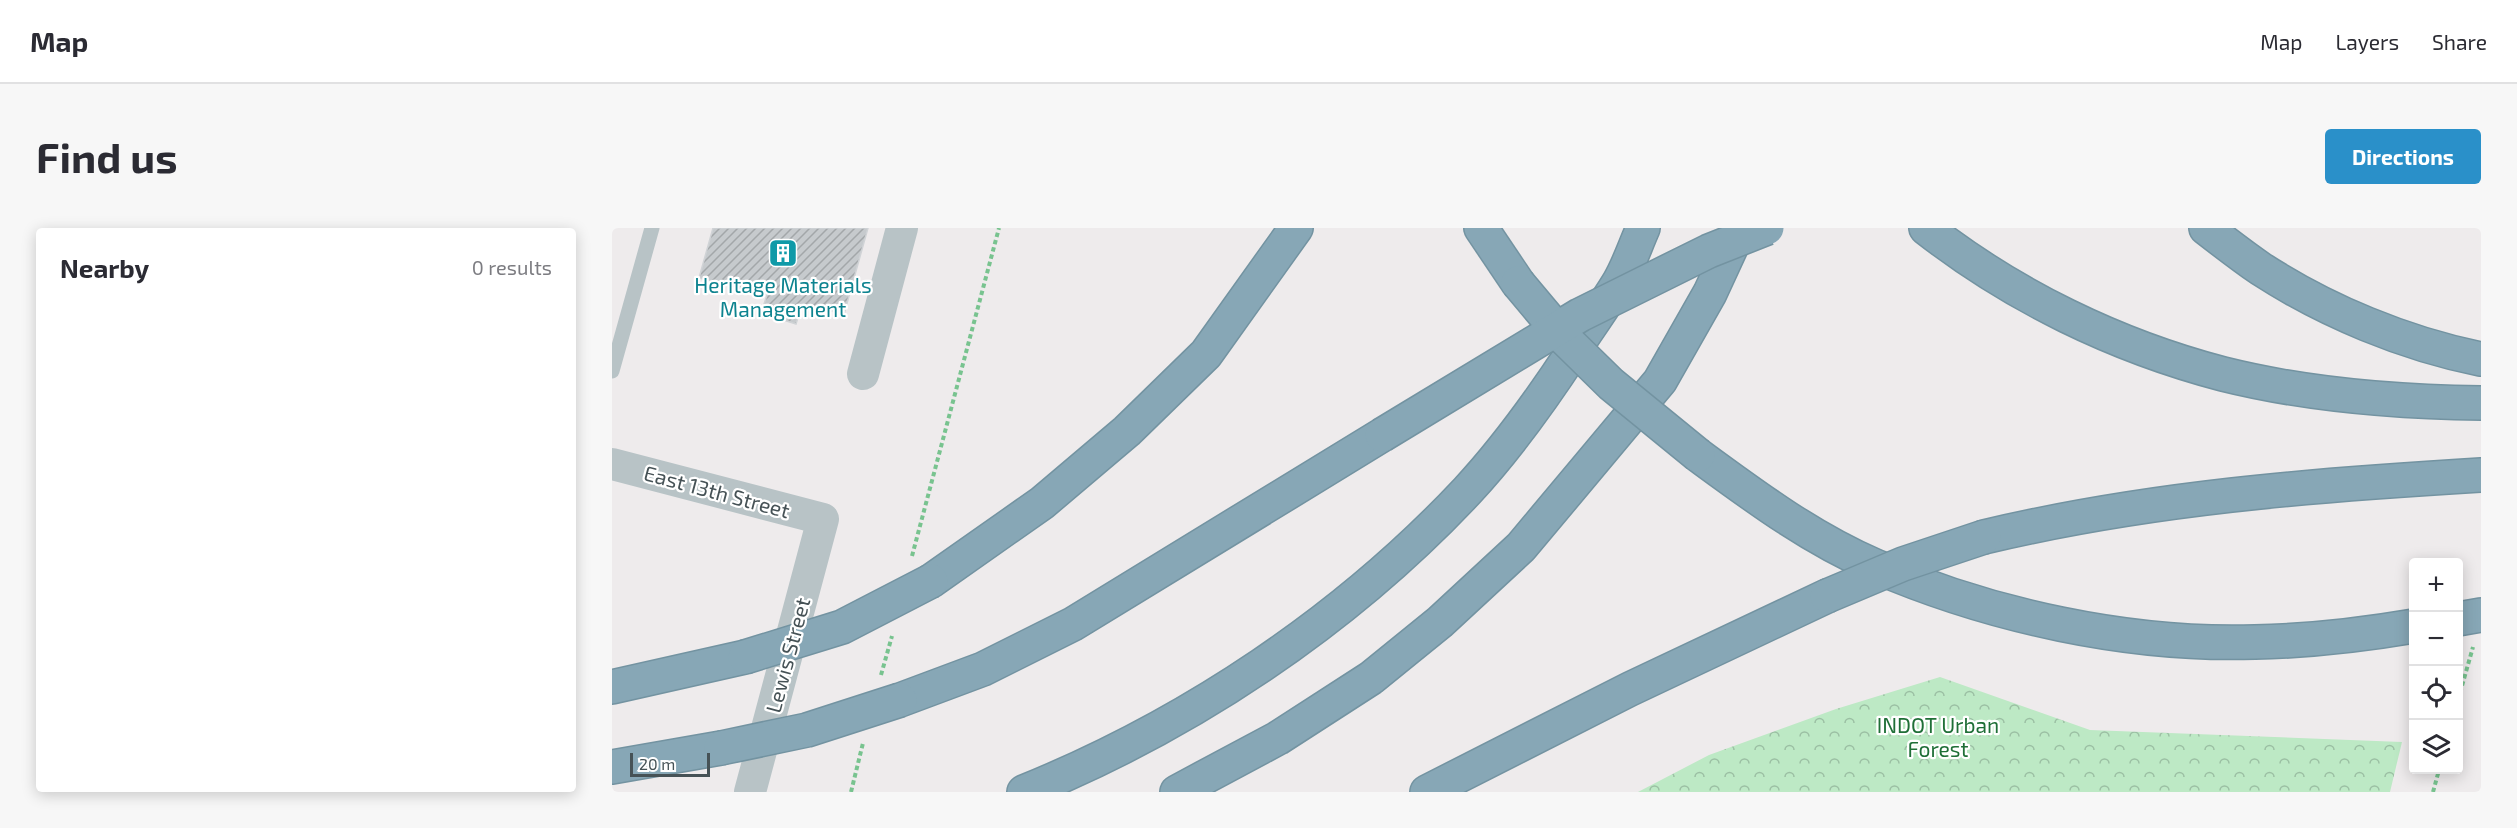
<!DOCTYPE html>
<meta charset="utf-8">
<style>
body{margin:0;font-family:"Exo 2",sans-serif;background:#f7f7f7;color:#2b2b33}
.controls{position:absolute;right:18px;bottom:18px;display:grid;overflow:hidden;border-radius:6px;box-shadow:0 3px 15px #0003}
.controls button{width:54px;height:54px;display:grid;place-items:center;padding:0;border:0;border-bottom:2px solid #e1e1e2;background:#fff;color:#2b2b33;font:30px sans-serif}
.scale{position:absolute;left:18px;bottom:15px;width:80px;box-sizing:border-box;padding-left:6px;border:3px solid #465256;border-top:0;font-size:16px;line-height:21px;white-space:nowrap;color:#465256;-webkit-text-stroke:4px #fff;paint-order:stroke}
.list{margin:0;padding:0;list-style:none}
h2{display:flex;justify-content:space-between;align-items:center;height:78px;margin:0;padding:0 24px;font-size:26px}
h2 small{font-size:20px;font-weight:400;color:#7c7c81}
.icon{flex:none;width:33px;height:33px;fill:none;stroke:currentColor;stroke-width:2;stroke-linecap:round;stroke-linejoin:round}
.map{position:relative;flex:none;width:1869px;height:564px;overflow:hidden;border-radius:6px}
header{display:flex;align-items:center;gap:36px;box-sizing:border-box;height:84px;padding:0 30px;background:#fff;border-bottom:2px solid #e1e1e2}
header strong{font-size:28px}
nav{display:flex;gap:33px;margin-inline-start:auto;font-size:21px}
.intro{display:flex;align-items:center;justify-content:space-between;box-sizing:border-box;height:144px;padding:0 36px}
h1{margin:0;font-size:42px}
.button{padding:15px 27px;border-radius:6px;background:#2a90c9;color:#fff;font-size:21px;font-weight:700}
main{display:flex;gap:36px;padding:0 36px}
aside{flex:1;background:#fff;border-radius:6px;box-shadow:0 3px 15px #0003}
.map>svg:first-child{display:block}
.forest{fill:url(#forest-crowns)}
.building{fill:url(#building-hatch);stroke:#d0d3d6;stroke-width:1.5}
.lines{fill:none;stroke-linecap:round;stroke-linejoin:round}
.highway-casing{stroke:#7393a1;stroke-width:36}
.path{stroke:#78c38f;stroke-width:4;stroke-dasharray:4.5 3;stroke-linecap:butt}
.lane{stroke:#b8c3c6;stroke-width:15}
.street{stroke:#b8c3c6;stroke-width:32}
.highway{stroke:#87a7b6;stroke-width:33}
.highway-bridge-casing{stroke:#7393a1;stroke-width:36;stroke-linecap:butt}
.highway-bridge{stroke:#87a7b6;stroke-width:33}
.labels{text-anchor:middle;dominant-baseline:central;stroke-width:4.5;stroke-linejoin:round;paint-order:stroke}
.culture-label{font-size:21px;fill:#0d838f;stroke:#fff}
.street-label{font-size:21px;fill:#465256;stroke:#fff}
.park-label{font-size:21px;fill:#1f6f37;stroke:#fff}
</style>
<header>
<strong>Map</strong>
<nav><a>Map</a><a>Layers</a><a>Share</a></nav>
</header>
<div class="intro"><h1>Find us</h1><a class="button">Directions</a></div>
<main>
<aside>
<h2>Nearby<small>0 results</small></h2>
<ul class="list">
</ul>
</aside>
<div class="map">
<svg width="1869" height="564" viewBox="0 0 1869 564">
<defs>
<pattern id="forest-crowns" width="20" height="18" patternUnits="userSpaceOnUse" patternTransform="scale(1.5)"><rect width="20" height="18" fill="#bde9c5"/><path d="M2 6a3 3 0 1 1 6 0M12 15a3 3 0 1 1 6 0" fill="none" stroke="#9bbfa3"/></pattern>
<pattern id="building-hatch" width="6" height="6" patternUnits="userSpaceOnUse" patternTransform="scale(1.5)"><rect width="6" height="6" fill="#c6cacd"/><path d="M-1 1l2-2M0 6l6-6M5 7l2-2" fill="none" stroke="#a3a7a9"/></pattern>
</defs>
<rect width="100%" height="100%" fill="#eeebec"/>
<path class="forest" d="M1328 449 1478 502 1790 514 1778 564H1026L1097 527 1224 481Z"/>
<path class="building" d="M101 0H256L232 86 190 76 184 96 149 85 155 67 87 50Z"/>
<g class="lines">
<g class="highway-casing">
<g id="highway">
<path d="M869 0 906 55"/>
<path d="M1314 0C1401 68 1504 118 1611 146 1695 167 1783 174 1869 175"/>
<path d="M1594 0C1612 14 1630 28 1649 41 1714 83 1793 116 1869 131"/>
<path d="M1086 227C1142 268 1198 310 1263 338 1379 388 1517 418 1643 414 1697 413 1749 407 1802 398"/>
<path d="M1372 309C1535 270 1702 257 1869 247"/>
<path d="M319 353 430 275 515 203 594 126 684 0"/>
<path d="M1846 391 1869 387"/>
<path d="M0 459 133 429"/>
<path d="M288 472 371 441 461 396 770 207"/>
<path d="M0 539 109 520"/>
<path d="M412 564C577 497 733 393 855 263 895 220 930 171 962 122 977 99 993 77 1007 54 1017 37 1023 18 1031 0"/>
<path d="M565 564 666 510 759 450 828 394 909 319 1048 153 1098 65 1128 0"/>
<path d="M815 564 1018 461 1215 368"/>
</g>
</g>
<g class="path">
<path d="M300 328 387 0"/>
<path d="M269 447 280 408"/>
<path d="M1846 472 1861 419"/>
<path d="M239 564 251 515"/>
<path d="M1821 564 1827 542"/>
</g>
<path class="lane" d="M0 143 40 0"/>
<g class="street">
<path d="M251 146 290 0"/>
<path d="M0 236 211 291 138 564"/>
</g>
<use href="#highway" class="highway"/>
<g class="highway-bridge-casing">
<g id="highway-bridge">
<path d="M906 55 953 111 999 156 1086 227"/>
<path d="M770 207 968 87 1097 23 1155 0"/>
<path d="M1215 368 1291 336 1372 309"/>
<path d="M133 429 230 399 319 353"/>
<path d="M109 520 195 502 288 472"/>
</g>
</g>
<use href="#highway-bridge" class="highway-bridge"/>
</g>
<defs>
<g id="building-square" transform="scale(1.5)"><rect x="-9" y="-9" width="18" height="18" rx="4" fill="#0f9aa8" stroke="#fff"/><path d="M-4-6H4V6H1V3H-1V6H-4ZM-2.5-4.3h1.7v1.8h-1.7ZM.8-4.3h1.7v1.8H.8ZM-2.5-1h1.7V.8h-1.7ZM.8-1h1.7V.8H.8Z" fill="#fff"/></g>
</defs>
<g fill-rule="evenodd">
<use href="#building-square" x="171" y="25"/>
</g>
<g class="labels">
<g class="culture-label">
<text x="171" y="56">Heritage Materials<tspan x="171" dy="24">Management</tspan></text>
</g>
<g class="street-label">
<text transform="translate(105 263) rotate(15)">East 13th Street</text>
<text transform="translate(175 427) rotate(-75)">Lewis Street</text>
</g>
<g class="park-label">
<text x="1326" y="496">INDOT Urban<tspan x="1326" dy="24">Forest</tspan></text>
</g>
</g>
</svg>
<div class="controls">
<button>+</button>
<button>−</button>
<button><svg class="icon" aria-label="locate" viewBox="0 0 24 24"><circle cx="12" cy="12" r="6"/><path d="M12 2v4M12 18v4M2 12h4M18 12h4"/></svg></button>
<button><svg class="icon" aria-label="layers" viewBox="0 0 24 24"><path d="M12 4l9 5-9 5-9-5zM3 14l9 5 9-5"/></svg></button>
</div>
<div class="scale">20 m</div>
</div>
</main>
